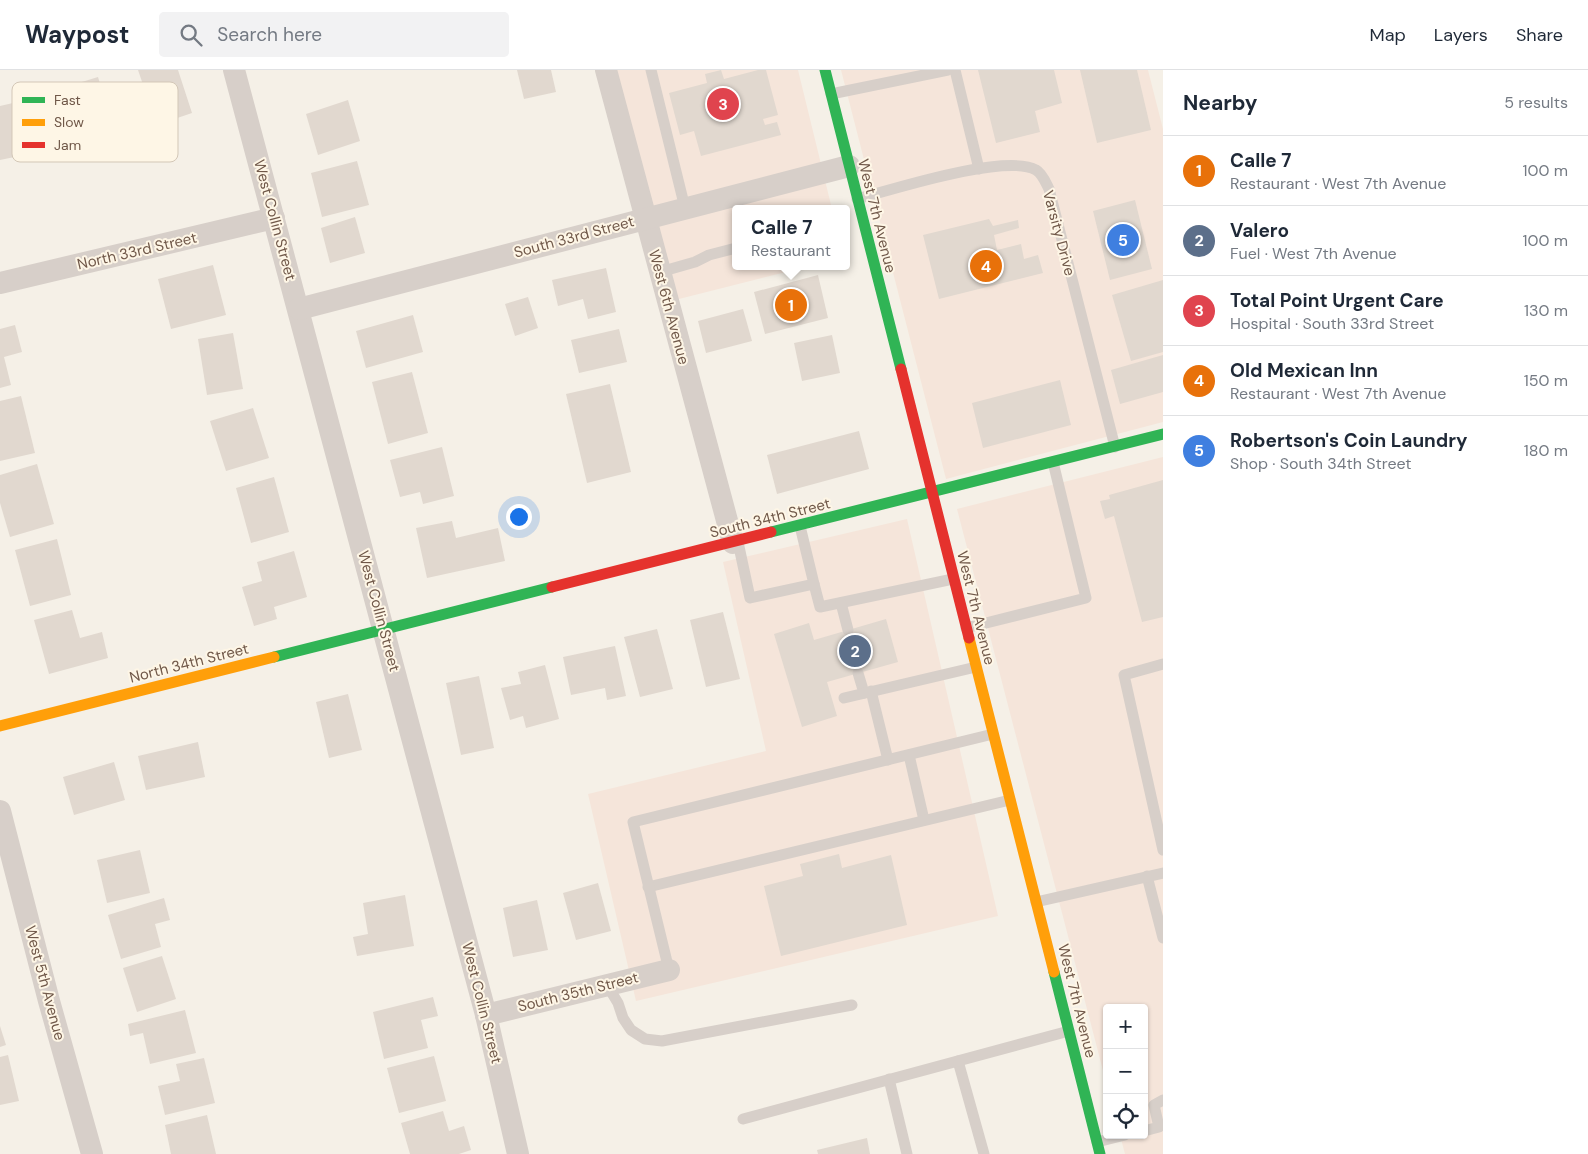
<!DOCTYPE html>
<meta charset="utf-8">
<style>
body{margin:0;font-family:"DM Sans",sans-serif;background:#f2f2f3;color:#1f2937}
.controls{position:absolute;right:15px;bottom:15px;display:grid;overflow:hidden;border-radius:5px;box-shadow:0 1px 4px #0004}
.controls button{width:45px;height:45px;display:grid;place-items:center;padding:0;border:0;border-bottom:1px solid #e0e1e3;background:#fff;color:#1f2937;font:25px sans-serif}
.you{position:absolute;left:518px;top:446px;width:18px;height:18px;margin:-12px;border:4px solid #fff;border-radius:50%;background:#1a73e8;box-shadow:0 0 0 8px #1a73e833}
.badge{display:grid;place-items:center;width:32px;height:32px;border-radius:50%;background:#7c3aed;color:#fff;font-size:16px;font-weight:700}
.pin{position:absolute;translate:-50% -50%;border:2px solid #fff;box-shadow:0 1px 5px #0006}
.popup{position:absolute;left:732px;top:135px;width:118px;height:65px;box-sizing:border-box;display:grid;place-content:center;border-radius:5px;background:#fff;filter:drop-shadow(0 1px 4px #0005);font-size:16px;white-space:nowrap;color:#747a83}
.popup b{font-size:19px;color:#1f2937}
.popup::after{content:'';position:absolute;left:50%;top:100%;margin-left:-10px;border:10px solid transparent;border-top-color:#fff}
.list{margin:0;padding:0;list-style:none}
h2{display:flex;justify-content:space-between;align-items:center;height:65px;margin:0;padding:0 20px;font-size:21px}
h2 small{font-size:16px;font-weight:400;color:#747a83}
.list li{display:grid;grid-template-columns:32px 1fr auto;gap:15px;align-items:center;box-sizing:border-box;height:70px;padding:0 20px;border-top:1px solid #e0e1e3}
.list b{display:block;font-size:19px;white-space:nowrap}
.list p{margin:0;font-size:16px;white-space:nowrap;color:#747a83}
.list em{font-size:16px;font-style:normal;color:#747a83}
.icon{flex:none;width:28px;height:28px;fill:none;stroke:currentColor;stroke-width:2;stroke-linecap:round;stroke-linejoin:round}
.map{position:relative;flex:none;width:1163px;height:1084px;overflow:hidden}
header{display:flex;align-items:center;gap:30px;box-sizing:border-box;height:70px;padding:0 25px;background:#fff;border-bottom:1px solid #e0e1e3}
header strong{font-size:24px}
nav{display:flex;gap:28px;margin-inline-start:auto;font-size:18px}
.search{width:350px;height:45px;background:#f2f2f3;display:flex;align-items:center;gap:12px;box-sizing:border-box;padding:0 18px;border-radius:5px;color:#747a83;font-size:19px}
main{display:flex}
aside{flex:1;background:#fff}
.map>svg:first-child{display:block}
.commercial{fill:#f5e5da}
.building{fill:#e1d8cf}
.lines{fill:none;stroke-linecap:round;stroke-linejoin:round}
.lane{stroke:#d7cfc9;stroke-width:11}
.street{stroke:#d7cfc9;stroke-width:22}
.fast{stroke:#30b455;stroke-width:11}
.slow{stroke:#ff9f0a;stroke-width:11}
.jam{stroke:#e5322d;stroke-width:11}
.labels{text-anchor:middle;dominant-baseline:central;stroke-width:4;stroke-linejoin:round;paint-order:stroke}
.street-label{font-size:15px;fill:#705849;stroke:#fef6e6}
.key{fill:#fef6e6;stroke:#d3c7b7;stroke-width:1}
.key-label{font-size:14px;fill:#705849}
</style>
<header>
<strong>Waypost</strong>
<div class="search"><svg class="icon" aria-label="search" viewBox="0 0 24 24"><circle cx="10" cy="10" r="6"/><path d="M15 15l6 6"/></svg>Search here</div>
<nav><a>Map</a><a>Layers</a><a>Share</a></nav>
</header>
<main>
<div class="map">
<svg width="1163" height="1084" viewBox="0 0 1163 1084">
<rect width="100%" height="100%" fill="#f5f0e7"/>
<g class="commercial">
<path d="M613 0H798L832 139H736V196H810L675 230Z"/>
<path d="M841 0H1148L1163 59V352L946 409Z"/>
<path d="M1163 387V1084H1125L1120 1065H1144V938H1107V1016L957 439Z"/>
<path d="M907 449 998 846 636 931 588 724 766 681 723 492Z"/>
</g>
<g class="building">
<path d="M138 0H178L192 43 139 61 133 44 151 38Z"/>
<path d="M517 0H551L556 22 524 29Z"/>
<path d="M721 0 724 9 758 0H766L778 45 763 49 765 55 777 52 781 65 701 86 694 61 680 65 669 23 707 13 705 4Z"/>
<path d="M978 0H1054L1062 33 1035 41 1040 62 996 73Z"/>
<path d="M1080 0H1137L1151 60 1097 73Z"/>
<path d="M98 7 112 54 57 71 46 36 75 28 72 15Z"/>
<path d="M348 30 360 71 318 85 306 44Z"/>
<path d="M13 33 24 85 0 90V36Z"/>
<path d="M357 91 369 135 322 147 311 103Z"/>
<path d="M1135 130 1152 199 1110 210 1093 141Z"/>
<path d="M355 147 365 183 330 193 321 158Z"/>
<path d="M989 149 993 156 1018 150 1019 158 994 165 997 180 1021 174 1024 189 1038 185 1043 203 939 229 923 165Z"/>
<path d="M213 195 226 245 171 259 158 209Z"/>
<path d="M606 198 616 242 588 249 583 229 558 236 552 210Z"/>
<path d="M818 205 828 248 765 264 754 222Z"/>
<path d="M1163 210V282L1131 291 1112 225Z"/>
<path d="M528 227 538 258 515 266 505 234Z"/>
<path d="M743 239 752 271 706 283 698 251Z"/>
<path d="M413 245 423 282 366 298 356 261Z"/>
<path d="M15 255 22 282 4 287 11 315 0 318V259Z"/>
<path d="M619 259 627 292 579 303 571 270Z"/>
<path d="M233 263 243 319 207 325 198 269Z"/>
<path d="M832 265 840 303 802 311 794 273Z"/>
<path d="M1163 285V322L1120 334 1111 300Z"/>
<path d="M412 302 428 363 388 374 372 312Z"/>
<path d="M1060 310 1071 355 983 378 972 333Z"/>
<path d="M610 314 631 402 587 413 566 324Z"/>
<path d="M21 326 35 383 0 391V331Z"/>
<path d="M253 338 269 388 226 401 210 351Z"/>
<path d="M859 361 869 399 777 424 767 385Z"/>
<path d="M442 377 454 426 423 434 420 422 400 427 390 390Z"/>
<path d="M37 394 54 454 10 467 0 433V405Z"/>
<path d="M274 407 289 462 251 473 236 418Z"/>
<path d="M1163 410V547L1142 552 1114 446 1105 449 1100 431 1110 429 1109 425Z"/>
<path d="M452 451 456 468 498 458 505 491 427 508 416 458Z"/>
<path d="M57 469 71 525 30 536 15 480Z"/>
<path d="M294 481 307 527 274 537 277 549 254 556 242 517 262 511 257 492Z"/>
<path d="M72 540 80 568 102 562 108 588 49 604 34 550Z"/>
<path d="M723 542 740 609 706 617 690 550Z"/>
<path d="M886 549 898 592 827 612 837 646 802 657 774 564 809 553 814 570Z"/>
<path d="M657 559 673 619 640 627 624 567Z"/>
<path d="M615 576 626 626 607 630 605 618 571 625 563 587Z"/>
<path d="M545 595 559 649 526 658 523 646 510 650 501 618 521 614 518 602Z"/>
<path d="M479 606 494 678 461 685 446 613Z"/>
<path d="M348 624 362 680 329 688 316 632Z"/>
<path d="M198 672 205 707 146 720 138 686Z"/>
<path d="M114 692 125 730 74 745 63 707Z"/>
<path d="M140 780 150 823 107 833 97 790Z"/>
<path d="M839 784 842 798 891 785 907 855 781 886 764 816 803 806 800 794Z"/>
<path d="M598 813 611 861 576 870 563 823Z"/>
<path d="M405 825 414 876 357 886 353 867 368 864 363 833Z"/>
<path d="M164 828 170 850 155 854 161 877 121 889 108 845Z"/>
<path d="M537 830 548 880 513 887 503 838Z"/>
<path d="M162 886 176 929 137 942 123 898Z"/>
<path d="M433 927 438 946 421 950 428 978 384 989 373 942Z"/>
<path d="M185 940 196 983 150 994 143 963 130 966 128 954Z"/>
<path d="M0 956 6 975 0 977Z"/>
<path d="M8 985 19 1031 0 1035V987Z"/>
<path d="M434 986 446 1031 399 1043 387 998Z"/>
<path d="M204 988 215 1033 165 1045 158 1016 180 1011 176 994Z"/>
<path d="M443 1041 449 1061 464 1056 471 1080 459 1084H410L401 1053Z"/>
<path d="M207 1045 216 1084H171L165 1055Z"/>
<path d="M867 1068 870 1084H818L817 1080Z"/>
</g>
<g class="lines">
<g class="lane">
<path d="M651 0 685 138"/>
<path d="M955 0 979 99"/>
<path d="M831 24 948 0"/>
<path d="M857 129C894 119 1006 83 1036 100 1042 103 1046 113 1049 119L1115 377"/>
<path d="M660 202 695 192 709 185 736 178"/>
<path d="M738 472 750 528 814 514 800 456"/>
<path d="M814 514 820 537 953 509"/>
<path d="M841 533 848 560"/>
<path d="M966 558 1086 528 1053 392"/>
<path d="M1163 594 1124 605 1163 780"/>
<path d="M858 603 864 623"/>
<path d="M871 621 888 690"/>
<path d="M844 628 976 597"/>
<path d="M909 685 924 750"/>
<path d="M1147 806 1163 868"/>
<path d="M648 817 1010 730"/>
<path d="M1036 832 1163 803"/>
<path d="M669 900 633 752 993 664"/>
<path d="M607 915 618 933 623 948 631 960 645 969 662 971 852 935"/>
<path d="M958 991 984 1084"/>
<path d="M889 1009 907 1084"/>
<path d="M743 1049 1069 961"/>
<path d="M1144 1061 1159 1057 1154 1035 1163 1030"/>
<path d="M1097 1072 1125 1065"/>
</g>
<g class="street">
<path d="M234 0 486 945 518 1084"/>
<path d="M606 0 733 473"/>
<path d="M0 213 274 148"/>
<path d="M299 239 849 96"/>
<path d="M0 741 49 931 92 1084"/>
<path d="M486 945 669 900"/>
</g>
<g class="fast">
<path d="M825 0 901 299"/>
<path d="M771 462 1163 364"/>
<path d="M274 587 552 517"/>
<path d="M1054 902 1100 1084"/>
</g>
<g class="slow">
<path d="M969 568 1054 902"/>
<path d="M0 656 274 587"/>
</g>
<g class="jam">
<path d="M901 299 969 568"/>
<path d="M552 517 771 462"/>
</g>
</g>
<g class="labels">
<g class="street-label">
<text transform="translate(877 146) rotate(76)">West 7th Avenue</text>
<text transform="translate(275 150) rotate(75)">West Collin Street</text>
<text transform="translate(1059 163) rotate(75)">Varsity Drive</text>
<text transform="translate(574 167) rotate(-15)">South 33rd Street</text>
<text transform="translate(137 181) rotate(-13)">North 33rd Street</text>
<text transform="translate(669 237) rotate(75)">West 6th Avenue</text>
<text transform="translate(770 448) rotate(-14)">South 34th Street</text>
<text transform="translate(976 538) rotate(76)">West 7th Avenue</text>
<text transform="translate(379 541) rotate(75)">West Collin Street</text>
<text transform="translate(189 593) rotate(-14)">North 34th Street</text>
<text transform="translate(45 913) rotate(75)">West 5th Avenue</text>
<text transform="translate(578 922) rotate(-14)">South 35th Street</text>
<text transform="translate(1077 931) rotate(76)">West 7th Avenue</text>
<text transform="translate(482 933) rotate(76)">West Collin Street</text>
</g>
</g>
<rect x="12" y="12" width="166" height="80" rx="8" class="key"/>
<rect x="22" y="27" width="23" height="6" fill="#30b455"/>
<rect x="22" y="49" width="23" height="7" fill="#ff9f0a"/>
<rect x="22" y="72" width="23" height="6" fill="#e5322d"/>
<g class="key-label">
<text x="54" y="35">Fast</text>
<text x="54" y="57">Slow</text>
<text x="54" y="80">Jam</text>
</g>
</svg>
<div class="controls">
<button>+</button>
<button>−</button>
<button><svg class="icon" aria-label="locate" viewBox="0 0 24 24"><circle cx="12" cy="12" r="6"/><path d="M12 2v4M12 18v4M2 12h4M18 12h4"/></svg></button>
</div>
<div class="you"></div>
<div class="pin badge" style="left:791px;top:235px;background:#e8710a">1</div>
<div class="popup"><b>Calle 7</b>Restaurant</div>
<div class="pin badge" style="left:855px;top:581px;background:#5c6f8a">2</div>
<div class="pin badge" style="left:723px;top:34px;background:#e0444e">3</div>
<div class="pin badge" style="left:986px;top:196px;background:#e8710a">4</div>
<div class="pin badge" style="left:1123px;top:170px;background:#3f7fe0">5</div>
</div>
<aside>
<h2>Nearby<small>5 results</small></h2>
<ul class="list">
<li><span class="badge" style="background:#e8710a">1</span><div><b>Calle 7</b><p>Restaurant · West 7th Avenue</p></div><em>100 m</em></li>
<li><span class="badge" style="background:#5c6f8a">2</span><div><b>Valero</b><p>Fuel · West 7th Avenue</p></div><em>100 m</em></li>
<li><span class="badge" style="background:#e0444e">3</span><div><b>Total Point Urgent Care</b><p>Hospital · South 33rd Street</p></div><em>130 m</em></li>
<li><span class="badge" style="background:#e8710a">4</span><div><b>Old Mexican Inn</b><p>Restaurant · West 7th Avenue</p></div><em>150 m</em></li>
<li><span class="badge" style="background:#3f7fe0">5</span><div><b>Robertson's Coin Laundry</b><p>Shop · South 34th Street</p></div><em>180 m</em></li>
</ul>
</aside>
</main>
